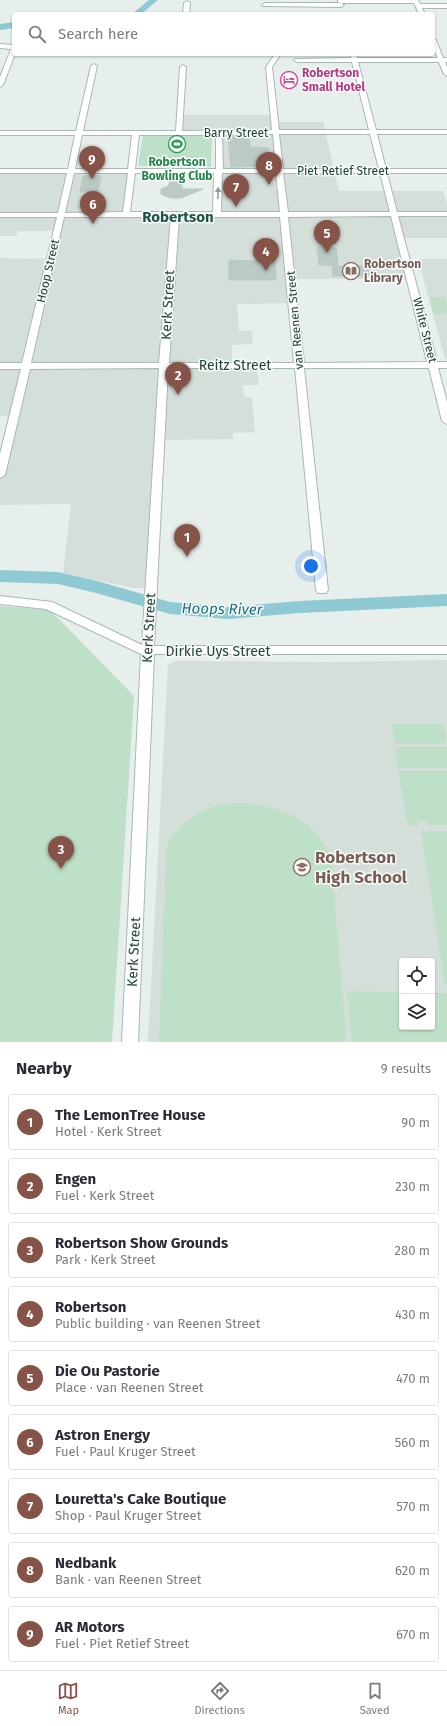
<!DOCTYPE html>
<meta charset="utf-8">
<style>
body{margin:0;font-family:"Fira Sans",sans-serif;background:#f7f7f7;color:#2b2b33}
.controls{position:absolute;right:12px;bottom:12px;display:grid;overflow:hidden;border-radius:4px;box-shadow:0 1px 3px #0004}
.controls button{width:36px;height:36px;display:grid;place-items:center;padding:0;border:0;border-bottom:1px solid #e1e1e2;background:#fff;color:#2b2b33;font:20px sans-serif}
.you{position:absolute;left:311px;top:566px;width:14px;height:14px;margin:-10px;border:3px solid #fff;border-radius:50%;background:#1a73e8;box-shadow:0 0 0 6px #1a73e833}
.badge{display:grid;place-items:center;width:26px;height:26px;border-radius:50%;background:#855347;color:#fff;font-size:13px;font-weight:700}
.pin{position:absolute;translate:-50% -33px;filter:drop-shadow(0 1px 2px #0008)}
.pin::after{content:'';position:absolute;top:21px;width:14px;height:12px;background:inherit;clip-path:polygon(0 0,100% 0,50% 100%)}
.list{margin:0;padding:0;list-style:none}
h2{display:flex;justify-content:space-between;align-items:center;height:52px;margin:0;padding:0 16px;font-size:17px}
h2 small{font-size:13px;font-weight:400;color:#7c7c81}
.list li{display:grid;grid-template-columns:26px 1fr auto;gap:12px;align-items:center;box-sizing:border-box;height:56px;margin:0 8px 8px;padding:0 8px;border:1px solid #e1e1e2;border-radius:4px}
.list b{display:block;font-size:15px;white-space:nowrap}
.list p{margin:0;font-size:13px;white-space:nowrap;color:#7c7c81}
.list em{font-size:13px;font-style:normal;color:#7c7c81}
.icon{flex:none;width:22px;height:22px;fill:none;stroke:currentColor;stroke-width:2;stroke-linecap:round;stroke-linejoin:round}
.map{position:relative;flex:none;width:447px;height:1042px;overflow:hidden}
.search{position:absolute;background:#fff;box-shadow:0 1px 3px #0004;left:12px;right:12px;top:12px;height:44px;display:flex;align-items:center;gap:10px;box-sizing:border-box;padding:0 14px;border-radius:4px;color:#7c7c81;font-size:15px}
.sheet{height:628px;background:#fff}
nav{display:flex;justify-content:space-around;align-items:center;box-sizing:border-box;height:56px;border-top:1px solid #e1e1e2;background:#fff;font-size:11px;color:#7c7c81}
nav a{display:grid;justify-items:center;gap:2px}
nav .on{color:#855347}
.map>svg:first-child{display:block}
.built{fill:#d4dfda;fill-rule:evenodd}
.green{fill:#bfe0c8}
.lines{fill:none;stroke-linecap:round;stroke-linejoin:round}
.river{fill:#8ec9d4;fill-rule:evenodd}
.building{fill:#bbcac4;stroke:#b8c9c2}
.minor-casing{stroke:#a8b8b2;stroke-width:2}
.minor{fill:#fff;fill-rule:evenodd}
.oneway{fill:#92a09c}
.labels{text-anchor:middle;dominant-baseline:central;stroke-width:3;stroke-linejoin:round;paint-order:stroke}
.far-hotel-label{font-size:12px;font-weight:bold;fill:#b23c85;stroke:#f7fbf9;text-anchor:start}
.far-street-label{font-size:12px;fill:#24423a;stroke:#f7fbf9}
.far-leisure-label{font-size:12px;font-weight:bold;fill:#27864d;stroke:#f7fbf9}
.far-education-label{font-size:12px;font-weight:bold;fill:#785e54;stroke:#f7fbf9;text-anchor:start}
.street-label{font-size:14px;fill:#24423a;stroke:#f7fbf9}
.far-district-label{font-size:15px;font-weight:bold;fill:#1f5548;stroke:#f7fbf9}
.water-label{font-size:15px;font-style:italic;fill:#1c6f80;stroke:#f7fbf9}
.near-education-label{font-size:17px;font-weight:bold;fill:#785e54;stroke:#f7fbf9;text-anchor:start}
</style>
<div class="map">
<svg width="447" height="1042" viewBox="0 0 447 1042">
<rect width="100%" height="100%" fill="#e6efeb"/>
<g class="built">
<path d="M181 115H274V122H323L339 191H443L447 203V238H400L410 279H293L291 303 237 304 239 331H252L253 344 232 345V366H256L259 385H243L244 397H252L255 432 233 433V439L159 440 154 588H134L63 573 71 504 0 505V471L13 417 0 416V258L50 259 56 231H18L16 236H0V172H132L127 214H220V133H180Z"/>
<path d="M418 259H447V359H445Z"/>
<path d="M447 660V1042H148L168 665 175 661 329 662ZM402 961H432V1027H402Z"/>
</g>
<g class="green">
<path d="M143 135H212L211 167 138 166Z"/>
<path d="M430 297H446L447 314H434Z"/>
<path d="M0 606 50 610 134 696 112 1042H0Z"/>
<path d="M392 724H443L447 743 395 744Z"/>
<path d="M395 747H447V768H398Z"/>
<path d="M398 771H447V825H428L427 821H417V826H408Z"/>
<path d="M243 803C281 806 316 819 331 857L346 1036 345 1042H159L166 856C166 852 166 848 168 844 173 829 200 810 215 806 224 804 233 803 243 803Z"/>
<path d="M421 831H447V985H445Z"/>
<path d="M347 991 402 992V1027H432V993H447V1042H352Z"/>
</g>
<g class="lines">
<g class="river">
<path d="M149 0H158L141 14H132Z"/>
<path d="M14 22V28L0 30V24Z"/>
<path d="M0 570 58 572 97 581 170 602 228 607 300 601 447 594V606L300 613 228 619 170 614 96 593 58 584 0 582Z"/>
</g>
</g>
<g class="building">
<path d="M228 136H249L250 147 268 148 270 166 231 167Z"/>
<path d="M83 176H101L98 192H80Z"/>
<path d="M169 181H182V189H203L181 198H171L161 194V189L169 186Z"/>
<path d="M320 247 336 248 338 265H319L317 248Z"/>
<path d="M229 260 275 262 276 280H229Z"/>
<path d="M332 266H368L370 276H333Z"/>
</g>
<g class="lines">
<g class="minor-casing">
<g id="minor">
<path d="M338 0H418L420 4H447V8H422L425 14H419L414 3H340L338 2Z"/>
<path d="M187 1 190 3 189 14H183L184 3Z"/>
<path d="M265 3H341L344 5 341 7 263 6 262 5Z"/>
<path d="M433 38 436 40 443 58H447V62H445L447 67V76L444 74 439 62H358L376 130H447V134H377L386 169H447V173H387L397 212H447V216H398L437 362H447V368H438L447 402V424L442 421 429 368H304L328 590 326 593H318L316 590 295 368H168L154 646H447V654H154L138 1042H122L141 654 46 609 0 604V596L52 602 142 645 159 368 30 369 5 475 0 478V454L21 369H0V363H22L57 217H0V213H58L67 173H0V169H68L75 135H0V131H76L91 66 94 64 97 66 83 131H176L180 67 183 65 186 67 182 131 272 130 266 67 275 54H281L272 67 279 130H369L352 62H297L294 60 295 59 351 58 350 54H356L357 58H438L433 47ZM273 134 276 169H223L222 135ZM279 134H370L379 169H283ZM82 135H132L128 169H75ZM139 135H216V169H135ZM74 173H128L123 212 65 213ZM135 173H214L213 212H130ZM222 173H276L280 212H221ZM283 173H380L390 212H288ZM391 216 427 362 304 363 288 217ZM64 217H171L159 363H31ZM179 217H280L294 363H169Z"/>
<path d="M0 44 14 45 15 54 3 85 0 87V77L11 49 0 48Z"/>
</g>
</g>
<use href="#minor" class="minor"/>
</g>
<defs><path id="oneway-solid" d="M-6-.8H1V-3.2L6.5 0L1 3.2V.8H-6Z"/></defs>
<use class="oneway" href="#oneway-solid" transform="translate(218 193) rotate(-89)"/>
<defs>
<g id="hotel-ring" transform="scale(0.9)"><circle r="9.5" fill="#f7fbf9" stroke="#d1479c" stroke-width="1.5"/><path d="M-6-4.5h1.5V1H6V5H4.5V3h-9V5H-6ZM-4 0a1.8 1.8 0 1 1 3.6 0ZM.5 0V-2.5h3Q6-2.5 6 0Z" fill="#d1479c"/></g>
<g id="stadium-ring" transform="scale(0.9)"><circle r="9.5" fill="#f7fbf9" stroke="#2e9e5b" stroke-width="1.5"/><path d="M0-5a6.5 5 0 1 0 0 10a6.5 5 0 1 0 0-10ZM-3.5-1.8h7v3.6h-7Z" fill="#2e9e5b"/></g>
<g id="library-ring" transform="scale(0.9)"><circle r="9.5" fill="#f7fbf9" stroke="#8d6e63" stroke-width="1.5"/><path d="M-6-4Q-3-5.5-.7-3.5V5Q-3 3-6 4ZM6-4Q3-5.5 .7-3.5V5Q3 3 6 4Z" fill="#8d6e63"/></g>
<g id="school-ring" transform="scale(0.9)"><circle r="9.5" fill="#f7fbf9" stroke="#8d6e63" stroke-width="1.5"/><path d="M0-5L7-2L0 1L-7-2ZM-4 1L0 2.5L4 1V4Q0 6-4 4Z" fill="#8d6e63"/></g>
</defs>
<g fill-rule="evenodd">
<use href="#hotel-ring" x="289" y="80"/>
<use href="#stadium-ring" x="177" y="144"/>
<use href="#library-ring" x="351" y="271"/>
<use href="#school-ring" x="302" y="867"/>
</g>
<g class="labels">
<g class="far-hotel-label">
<text x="302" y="73">Robertson<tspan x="302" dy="14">Small Hotel</tspan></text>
</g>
<g class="far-street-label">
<text x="236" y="133">Barry Street</text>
<text x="343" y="171">Piet Retief Street</text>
<text transform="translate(48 271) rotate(-77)">Hoop Street</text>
<text transform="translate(295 320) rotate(-95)">van Reenen Street</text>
<text transform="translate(425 330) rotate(76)">White Street</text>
</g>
<g class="far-leisure-label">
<text x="177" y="162">Robertson<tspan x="177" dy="14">Bowling Club</tspan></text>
</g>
<g class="far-education-label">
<text x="364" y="264">Robertson<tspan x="364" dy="14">Library</tspan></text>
</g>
<g class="street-label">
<text transform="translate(168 305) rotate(-87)">Kerk Street</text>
<text x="235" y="365">Reitz Street</text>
<text transform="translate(149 628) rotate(-87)">Kerk Street</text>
<text x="218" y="651">Dirkie Uys Street</text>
<text transform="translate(134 952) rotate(-87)">Kerk Street</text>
</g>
<g class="far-district-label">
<text x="178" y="217">Robertson</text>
</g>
<g class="water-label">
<text transform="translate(222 609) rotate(1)">Hoops River</text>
</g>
<g class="near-education-label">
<text x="315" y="857">Robertson<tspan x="315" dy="20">High School</tspan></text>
</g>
</g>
</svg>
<div class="controls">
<button><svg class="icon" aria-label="locate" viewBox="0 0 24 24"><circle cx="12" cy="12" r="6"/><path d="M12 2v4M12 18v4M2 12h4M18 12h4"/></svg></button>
<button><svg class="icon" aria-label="layers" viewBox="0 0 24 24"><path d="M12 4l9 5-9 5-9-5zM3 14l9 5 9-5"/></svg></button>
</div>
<div class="you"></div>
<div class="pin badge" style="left:187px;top:557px">1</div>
<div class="pin badge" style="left:178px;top:395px">2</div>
<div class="pin badge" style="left:61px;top:869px">3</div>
<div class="pin badge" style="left:266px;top:271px">4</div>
<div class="pin badge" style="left:327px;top:253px">5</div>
<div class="pin badge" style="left:93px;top:224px">6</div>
<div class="pin badge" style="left:236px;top:207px">7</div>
<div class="pin badge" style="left:269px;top:185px">8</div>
<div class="pin badge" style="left:92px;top:179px">9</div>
<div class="search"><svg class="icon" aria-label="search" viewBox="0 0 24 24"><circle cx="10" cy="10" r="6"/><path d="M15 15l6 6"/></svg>Search here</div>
</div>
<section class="sheet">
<h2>Nearby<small>9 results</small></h2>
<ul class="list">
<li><span class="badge">1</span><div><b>The LemonTree House</b><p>Hotel · Kerk Street</p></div><em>90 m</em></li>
<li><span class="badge">2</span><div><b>Engen</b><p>Fuel · Kerk Street</p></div><em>230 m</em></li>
<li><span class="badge">3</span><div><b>Robertson Show Grounds</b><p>Park · Kerk Street</p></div><em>280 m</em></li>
<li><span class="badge">4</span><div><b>Robertson</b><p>Public building · van Reenen Street</p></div><em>430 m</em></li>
<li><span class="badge">5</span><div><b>Die Ou Pastorie</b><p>Place · van Reenen Street</p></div><em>470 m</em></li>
<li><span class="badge">6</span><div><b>Astron Energy</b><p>Fuel · Paul Kruger Street</p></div><em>560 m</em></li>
<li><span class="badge">7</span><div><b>Louretta's Cake Boutique</b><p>Shop · Paul Kruger Street</p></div><em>570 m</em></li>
<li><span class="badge">8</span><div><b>Nedbank</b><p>Bank · van Reenen Street</p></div><em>620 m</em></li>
<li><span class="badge">9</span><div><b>AR Motors</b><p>Fuel · Piet Retief Street</p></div><em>670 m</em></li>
</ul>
</section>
<nav>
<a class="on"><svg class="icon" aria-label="map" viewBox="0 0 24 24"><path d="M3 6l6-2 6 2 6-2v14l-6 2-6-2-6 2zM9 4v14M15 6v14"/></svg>Map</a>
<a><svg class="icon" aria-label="directions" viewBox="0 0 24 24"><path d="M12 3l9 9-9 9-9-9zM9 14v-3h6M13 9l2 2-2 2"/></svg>Directions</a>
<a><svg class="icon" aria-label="saved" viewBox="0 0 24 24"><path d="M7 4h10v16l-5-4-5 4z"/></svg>Saved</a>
</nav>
